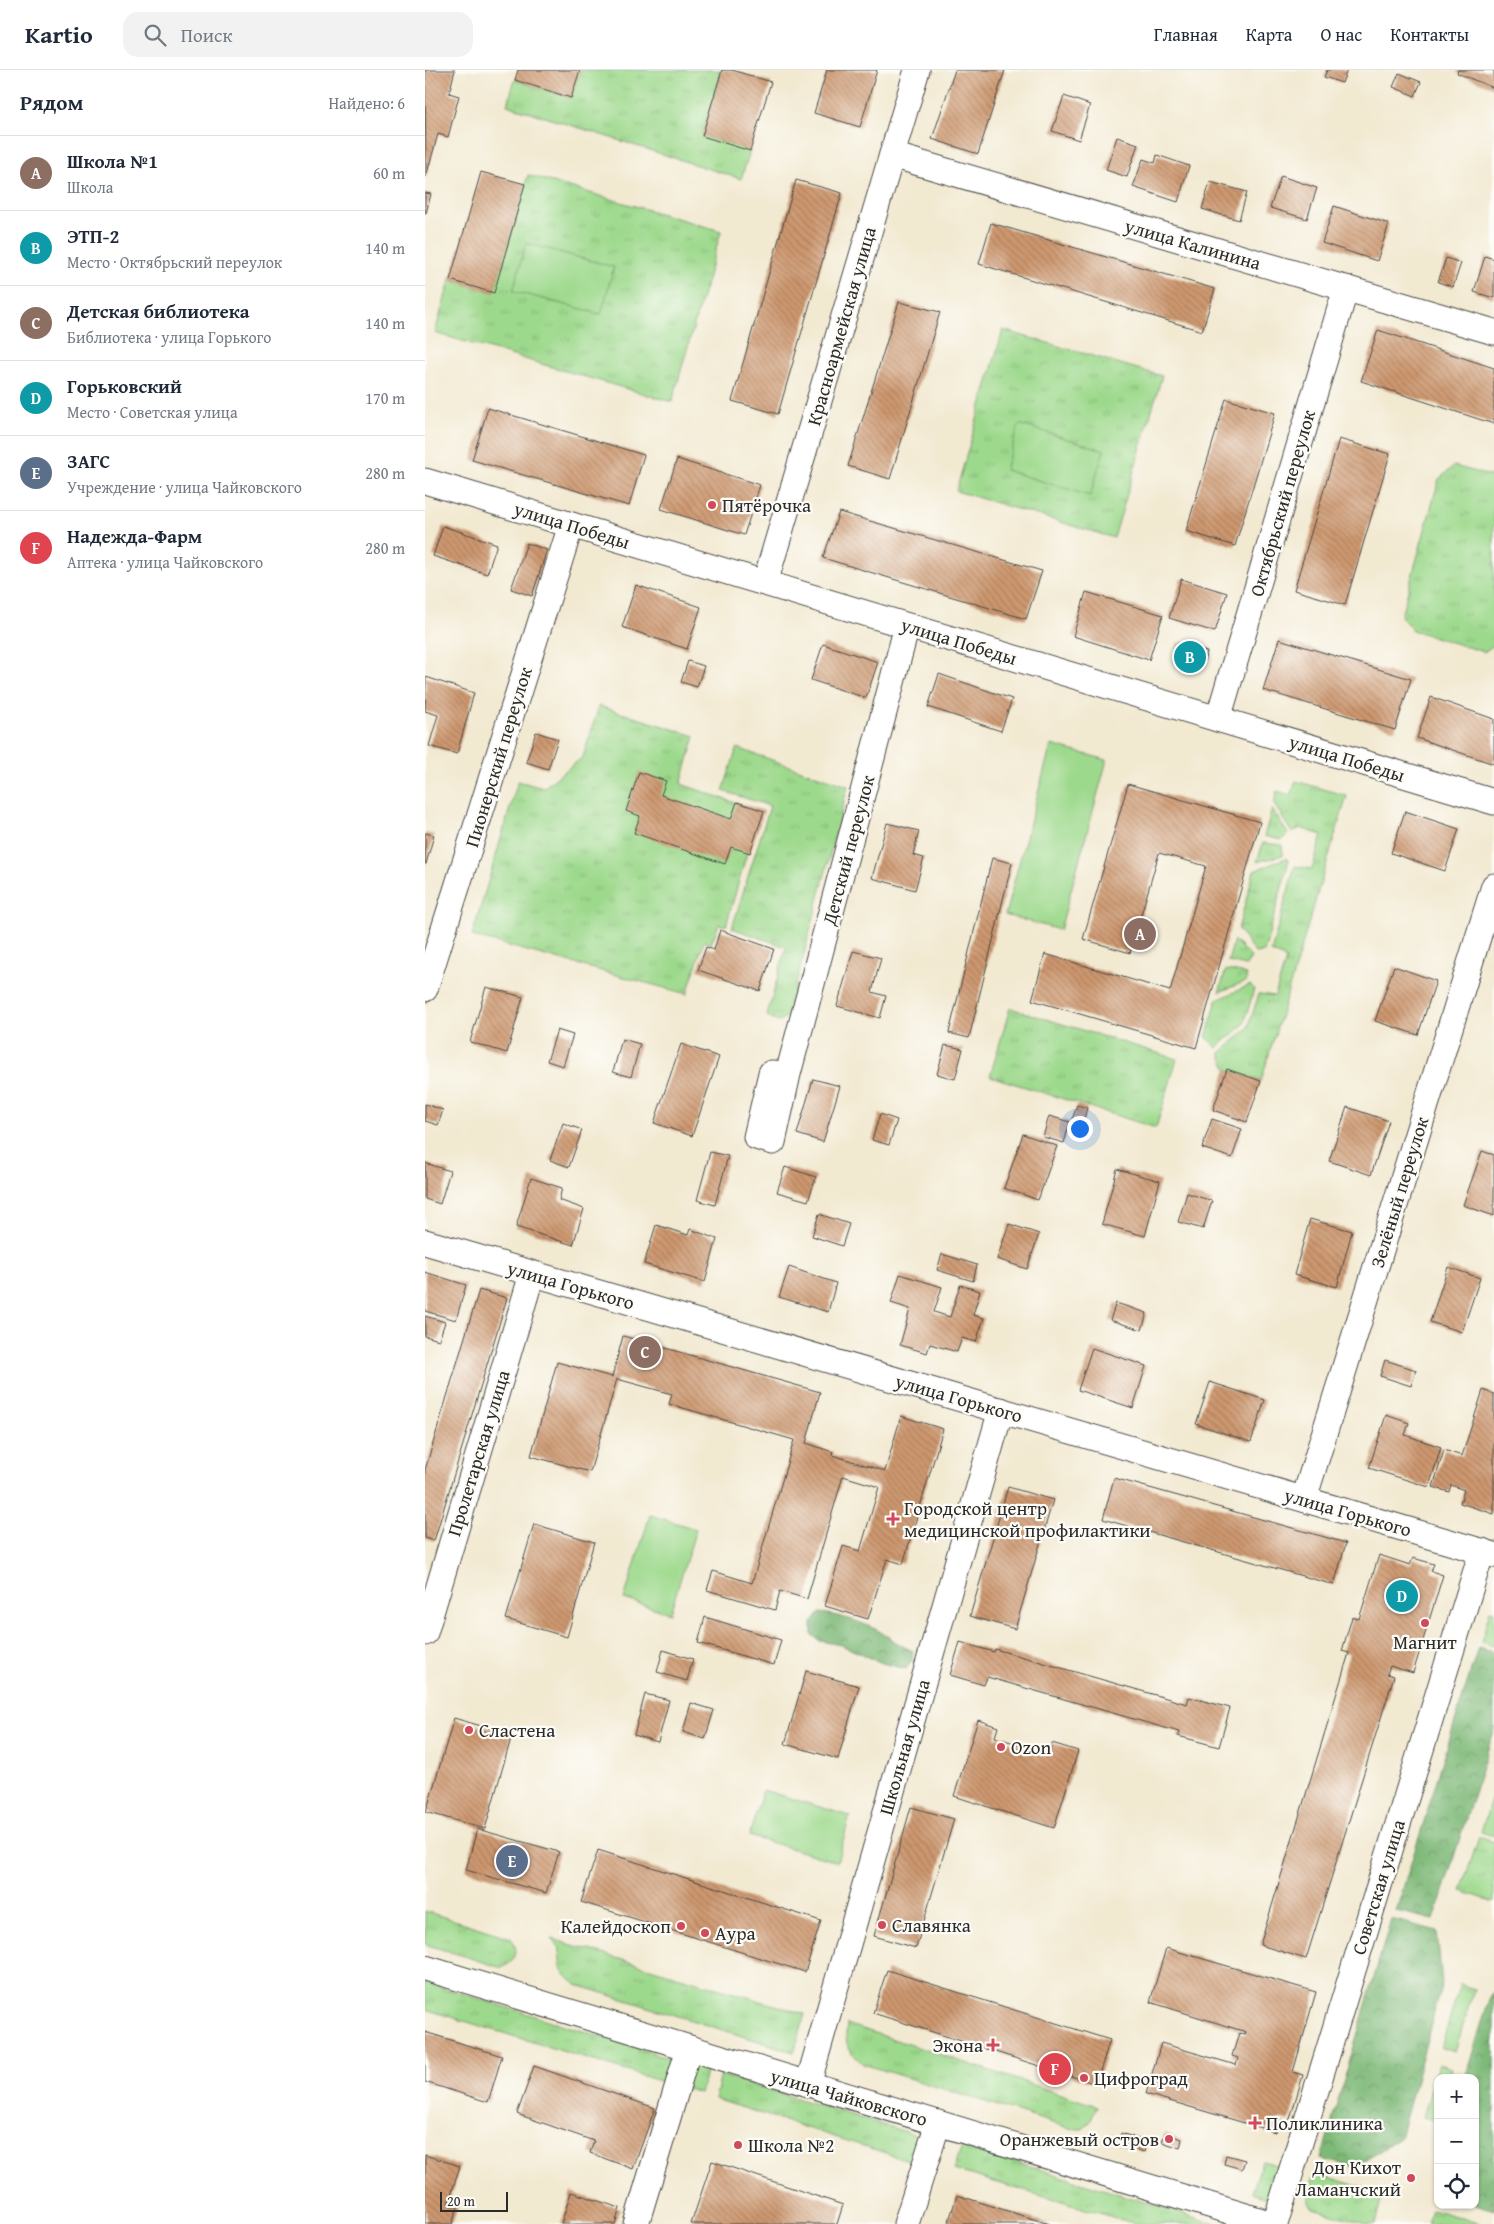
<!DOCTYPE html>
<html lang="ru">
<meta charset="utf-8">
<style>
body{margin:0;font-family:"Gentium Book Plus",serif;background:#f2f2f3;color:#1f2937}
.controls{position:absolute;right:15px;bottom:15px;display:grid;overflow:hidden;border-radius:10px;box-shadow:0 1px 4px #0004}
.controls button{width:45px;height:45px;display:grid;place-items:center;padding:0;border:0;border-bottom:1px solid #e0e1e3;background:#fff;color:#1f2937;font:25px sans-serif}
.scale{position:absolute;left:15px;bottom:12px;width:68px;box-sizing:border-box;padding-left:5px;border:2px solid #2b2b2b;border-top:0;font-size:14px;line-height:18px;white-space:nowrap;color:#2b2b2b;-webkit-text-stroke:4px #fdfcf7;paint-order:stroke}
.you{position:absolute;left:654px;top:1058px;width:18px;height:18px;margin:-12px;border:4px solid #fff;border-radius:50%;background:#1a73e8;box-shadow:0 0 0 8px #1a73e833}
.badge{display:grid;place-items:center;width:32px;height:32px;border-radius:50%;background:#7c3aed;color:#fff;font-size:16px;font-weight:700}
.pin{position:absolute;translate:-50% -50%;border:2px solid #fff;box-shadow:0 1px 5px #0006}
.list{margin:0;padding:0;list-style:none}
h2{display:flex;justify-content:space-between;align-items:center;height:65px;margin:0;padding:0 20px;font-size:21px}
h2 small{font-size:16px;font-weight:400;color:#747a83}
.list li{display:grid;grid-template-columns:32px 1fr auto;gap:15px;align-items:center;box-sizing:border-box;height:75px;padding:0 20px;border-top:1px solid #e0e1e3}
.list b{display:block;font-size:19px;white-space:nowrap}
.list p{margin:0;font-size:16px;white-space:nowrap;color:#747a83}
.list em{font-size:16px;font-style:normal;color:#747a83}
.icon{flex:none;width:28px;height:28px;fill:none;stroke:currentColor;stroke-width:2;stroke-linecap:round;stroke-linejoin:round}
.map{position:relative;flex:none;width:1069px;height:2154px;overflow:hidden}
header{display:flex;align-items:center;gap:30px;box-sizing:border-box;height:70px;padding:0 25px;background:#fff;border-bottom:1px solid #e0e1e3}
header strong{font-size:24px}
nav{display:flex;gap:28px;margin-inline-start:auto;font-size:18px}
.search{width:350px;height:45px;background:#f2f2f3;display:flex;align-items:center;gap:12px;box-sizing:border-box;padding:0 18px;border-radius:15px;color:#747a83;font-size:19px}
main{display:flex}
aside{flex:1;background:#fff}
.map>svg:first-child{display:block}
.grass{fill:url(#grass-tufts);stroke:#64825c}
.forest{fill:url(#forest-crowns);stroke:#547252}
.park{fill:#9dd98c;stroke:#64825c}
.building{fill:url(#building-back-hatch)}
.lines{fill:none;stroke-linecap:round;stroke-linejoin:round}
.minor-casing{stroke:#494844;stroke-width:27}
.minor{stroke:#fff;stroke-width:25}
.poi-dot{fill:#d1495b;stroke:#fdfcf7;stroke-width:2}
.labels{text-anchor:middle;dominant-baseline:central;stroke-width:4.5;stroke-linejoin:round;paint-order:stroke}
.street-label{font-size:19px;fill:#2b2b2b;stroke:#fdfcf7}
.poi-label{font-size:19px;fill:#2b2b2b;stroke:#fdfcf7;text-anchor:start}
</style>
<header>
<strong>Kartio</strong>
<div class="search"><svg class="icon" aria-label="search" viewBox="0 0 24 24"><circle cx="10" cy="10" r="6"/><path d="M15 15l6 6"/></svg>Поиск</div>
<nav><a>Главная</a><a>Карта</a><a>О нас</a><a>Контакты</a></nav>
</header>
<main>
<aside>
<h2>Рядом<small>Найдено: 6</small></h2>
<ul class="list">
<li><span class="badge" style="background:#8d6e63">A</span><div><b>Школа №1</b><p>Школа</p></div><em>60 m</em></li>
<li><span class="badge" style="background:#0f9aa8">B</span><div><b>ЭТП-2</b><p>Место · Октябрьский переулок</p></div><em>140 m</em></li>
<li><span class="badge" style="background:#8d6e63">C</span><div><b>Детская библиотека</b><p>Библиотека · улица Горького</p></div><em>140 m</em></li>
<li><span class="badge" style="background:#0f9aa8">D</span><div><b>Горьковский</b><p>Место · Советская улица</p></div><em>170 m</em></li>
<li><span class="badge" style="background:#5c6f8a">E</span><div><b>ЗАГС</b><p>Учреждение · улица Чайковского</p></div><em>280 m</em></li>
<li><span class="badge" style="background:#e0444e">F</span><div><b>Надежда-Фарм</b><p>Аптека · улица Чайковского</p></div><em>280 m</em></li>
</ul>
</aside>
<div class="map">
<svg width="1069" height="2154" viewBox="0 0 1069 2154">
<defs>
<pattern id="grass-tufts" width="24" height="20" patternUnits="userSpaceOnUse" patternTransform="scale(1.25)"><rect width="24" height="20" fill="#9dd98c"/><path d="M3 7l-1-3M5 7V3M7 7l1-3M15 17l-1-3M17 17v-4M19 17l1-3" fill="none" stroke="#87ba79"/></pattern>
<pattern id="forest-crowns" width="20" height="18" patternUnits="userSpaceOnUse" patternTransform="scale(1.25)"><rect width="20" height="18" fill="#7eb978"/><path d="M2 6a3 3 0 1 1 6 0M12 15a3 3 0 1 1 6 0" fill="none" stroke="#679763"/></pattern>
<pattern id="building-back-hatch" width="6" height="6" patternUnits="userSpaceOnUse" patternTransform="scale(1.25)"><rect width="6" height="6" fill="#ce9870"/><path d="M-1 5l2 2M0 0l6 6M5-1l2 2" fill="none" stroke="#a77c5c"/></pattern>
</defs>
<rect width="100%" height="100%" fill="#fdfcf7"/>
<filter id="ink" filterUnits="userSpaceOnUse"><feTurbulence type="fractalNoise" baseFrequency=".02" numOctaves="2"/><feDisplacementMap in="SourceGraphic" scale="10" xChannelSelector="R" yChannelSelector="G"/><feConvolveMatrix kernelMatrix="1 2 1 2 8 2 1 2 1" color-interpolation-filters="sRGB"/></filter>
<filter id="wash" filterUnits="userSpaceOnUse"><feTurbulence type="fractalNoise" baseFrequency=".0096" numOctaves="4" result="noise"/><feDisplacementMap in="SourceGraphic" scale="20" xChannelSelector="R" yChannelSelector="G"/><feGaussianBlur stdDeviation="1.12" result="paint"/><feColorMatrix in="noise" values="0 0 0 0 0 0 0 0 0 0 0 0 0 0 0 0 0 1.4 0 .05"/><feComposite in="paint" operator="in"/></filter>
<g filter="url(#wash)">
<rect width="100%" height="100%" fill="#f2e9d1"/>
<g class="grass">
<path d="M155 0H297L277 66 325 81 316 109 82 35 90 10 146 28Z"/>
<path d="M103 105 296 161 247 332 10 263 25 210 69 222Z"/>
<path d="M578 260 737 306 689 468 531 421Z"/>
<path d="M1029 396 1069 407V575L1059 582 987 560 976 546 1014 409Z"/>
<path d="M174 636 270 666 256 714 334 741 301 856 294 854 286 874 279 871 262 924 47 866 93 711 118 718 158 687Z"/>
<path d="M312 678 423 716 363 945 355 952 342 946 361 877 307 858 345 736 298 721Z"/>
<path d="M871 711 922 726 836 1011 802 999 795 983 823 958 834 924 850 926 861 889 846 882 870 796 887 799 897 765 875 758 867 763 849 734 852 721 866 725Z"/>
<path d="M847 739 863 764 857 770 839 766Z"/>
<path d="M838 773 857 775 858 785 832 792Z"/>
<path d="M861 788 864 791 839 882 830 883 813 859 829 801Z"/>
<path d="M809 870 826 887 821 896 803 892Z"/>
<path d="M801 900 821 904 822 911 794 922Z"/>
<path d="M825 915 829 919 819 954 792 978 781 967 792 930Z"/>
<path d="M585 938 752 989 731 1058 565 1006Z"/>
<path d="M1054 1767 1069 1772V1832L1036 1821Z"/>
<path d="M0 1841 86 1868C95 1882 91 1891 77 1898L0 1874Z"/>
<path d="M127 1869 380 1944 369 1982 152 1915C136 1903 134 1898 135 1878Z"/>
<path d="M0 1912 251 1990 244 2014 0 1939Z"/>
<path d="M1035 1914 1049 1919 1030 1982 1016 1978Z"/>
<path d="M422 1954 672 2036 665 2051 659 2059H647L438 1994C423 1980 419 1975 422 1954Z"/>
<path d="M264 1993 282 1999 275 2023 256 2017Z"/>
<path d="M1014 1994 1027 1998 1025 2008H1013L1012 2051 998 2047Z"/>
<path d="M296 2005 494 2066 498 2077 492 2093 290 2029Z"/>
<path d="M537 2075 790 2154H711L529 2100Z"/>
<path d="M837 2091 860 2097 847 2127 839 2128 827 2124Z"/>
<path d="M890 2103 958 2124 950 2154H941L888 2138C878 2127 885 2116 890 2103Z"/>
<path d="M1007 2139 1057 2154H1002Z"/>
</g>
<g class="forest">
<path d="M395 1543C414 1545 437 1552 454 1561 466 1568 475 1576 488 1581L487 1591 481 1599 457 1593 416 1575 395 1571 387 1565V1553Z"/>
<path d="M1053 1578 1069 1582V1660L1009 1850 971 1841Z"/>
<path d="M966 1849 1012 1861 1017 1914 975 2068 930 2097 896 2089Z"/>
<path d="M1069 1923V2140L1050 2134V2008H1040L1064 1929Z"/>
</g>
<g class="park">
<path d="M101 173 189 197 176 244 88 221Z"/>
<path d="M594 354 679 380 665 426 580 400Z"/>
<path d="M626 675 682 690 635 860 580 845Z"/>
<path d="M225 1445 271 1459 245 1543 199 1529Z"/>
<path d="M1065 1540 1069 1541V1576L1056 1572Z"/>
<path d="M338 1720 425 1746 412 1792 324 1766Z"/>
<path d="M1069 1721V1766L1056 1762Z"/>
</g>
<g id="blocks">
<g class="building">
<path d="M0 0H30L24 23 34 26 23 67 13 64 1 107Z"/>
<path d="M93 0H155L146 28 90 10Z"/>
<path d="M297 0H307L346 12 325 81 277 66Z"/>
<path d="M402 0H452L435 57 389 43Z"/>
<path d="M530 0H580L553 84 507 69Z"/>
<path d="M902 0H922L917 13 899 7Z"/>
<path d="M1033 0H1069V18L1032 3Z"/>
<path d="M974 3 996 12 990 26 968 17Z"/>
<path d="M639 26 665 35 654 70 627 61Z"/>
<path d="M692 67 713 74 702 107 681 100Z"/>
<path d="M732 85 764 96 753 132 708 117 718 89 730 93Z"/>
<path d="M56 102 100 114 69 223 25 210Z"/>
<path d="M856 106 892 118 882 149 845 138Z"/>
<path d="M371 110 417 123 353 344 307 331Z"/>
<path d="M785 112 822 122 814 150 777 139Z"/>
<path d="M0 123 6 124 1 143H0Z"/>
<path d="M909 136 964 154 952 191 897 173Z"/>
<path d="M566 153 790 219 777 261 554 194Z"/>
<path d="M1060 186 1069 189V228L1049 222Z"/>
<path d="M1021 188 1036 193 1028 217 1013 212Z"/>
<path d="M474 232 515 242 465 409 423 396Z"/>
<path d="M953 260 1069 298V354L936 311Z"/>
<path d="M801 329 850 343 810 476 761 461Z"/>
<path d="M63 338 219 385 204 436 47 390Z"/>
<path d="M914 369 965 384 920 535 869 520Z"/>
<path d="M252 389 335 415 319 465 236 439Z"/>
<path d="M414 442 617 501 601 549 398 488Z"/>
<path d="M18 456 72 474 62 504 8 486Z"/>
<path d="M102 473 122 480 107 526 86 519Z"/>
<path d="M756 509 802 523 790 562 744 548Z"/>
<path d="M211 515 276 537 262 579 197 557Z"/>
<path d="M661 522 738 545 724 590 648 566Z"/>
<path d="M854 569 986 609 970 660 838 620Z"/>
<path d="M753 573 782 582 776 600 748 592Z"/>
<path d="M398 574 453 592 441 628 386 610Z"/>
<path d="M263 591 279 596 272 617 256 612Z"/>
<path d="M514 604 587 629 576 661 503 637Z"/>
<path d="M1 607 49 623 32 684 4 676 13 645 0 641Z"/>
<path d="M1006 627 1069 649V694L992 668Z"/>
<path d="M111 662 133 669 123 699 101 692Z"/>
<path d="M214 702 241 711 236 725 306 749 312 732 339 741 325 783 306 777 300 794 209 763 215 746 201 741Z"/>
<path d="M703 714 835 752 771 978 607 930 620 884 745 921 781 796 734 783 705 883 658 869Z"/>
<path d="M980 741 1034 759 1020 801 966 783Z"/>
<path d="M462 753 494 761 488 785 499 788 490 820 447 808Z"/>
<path d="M0 763 9 765 1 794H0Z"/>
<path d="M567 788 587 793 544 968 524 963Z"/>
<path d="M295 860 349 879 335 921 273 900 281 877 289 880Z"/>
<path d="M428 881 456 888 447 922 461 926 455 948 412 936Z"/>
<path d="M969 896 1011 911 993 965 950 951Z"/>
<path d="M61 917 98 927 82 983 45 972Z"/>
<path d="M132 960 148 965 138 996 122 991Z"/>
<path d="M197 969 215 974 206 1007 188 1002Z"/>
<path d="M256 974 294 987 267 1066 229 1053Z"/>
<path d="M520 975 538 979 530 1009 512 1004Z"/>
<path d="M802 999 836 1011 822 1052 788 1040Z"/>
<path d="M388 1009 415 1016 398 1072 372 1064Z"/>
<path d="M0 1034 18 1040 13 1055 0 1051Z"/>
<path d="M652 1035 662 1038 657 1056 646 1053Z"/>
<path d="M922 1037 964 1051 946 1105 904 1091Z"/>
<path d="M455 1044 472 1050 464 1075 447 1070Z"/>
<path d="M624 1046 645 1052 639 1073 618 1067Z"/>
<path d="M787 1049 817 1059 807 1088 777 1078Z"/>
<path d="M138 1053 157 1060 144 1097 125 1090Z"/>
<path d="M598 1064 632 1076 613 1130 579 1118Z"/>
<path d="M1057 1081 1069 1085V1146L1038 1135Z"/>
<path d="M285 1082 303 1086 290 1135 272 1130Z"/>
<path d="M0 1093 25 1101 15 1134 0 1129Z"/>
<path d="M360 1097 391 1107 383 1131 352 1122Z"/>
<path d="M692 1099 735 1111 720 1166 677 1154Z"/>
<path d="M106 1108 137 1118 134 1130 159 1139 148 1175 91 1157Z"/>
<path d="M762 1123 787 1131 778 1159 753 1152Z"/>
<path d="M394 1144 424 1154 417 1176 387 1166Z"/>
<path d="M885 1149 927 1161 912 1217 869 1205Z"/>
<path d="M584 1154 614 1164 602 1199 572 1189Z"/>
<path d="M231 1155 263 1165 265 1159 292 1169 280 1212 219 1194Z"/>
<path d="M517 1184 552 1195 548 1211 512 1200Z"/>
<path d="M364 1197 411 1213 403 1242 354 1227Z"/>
<path d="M1023 1197 1055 1208 1037 1262 1005 1252Z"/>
<path d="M0 1202 41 1215 31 1250 0 1241Z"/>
<path d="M475 1204 517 1217 509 1242 525 1247 535 1215 555 1221 548 1245 559 1248 551 1272 537 1268 532 1282 505 1274 502 1283 475 1275 485 1239 466 1233Z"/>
<path d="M54 1220 82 1228 9 1471 0 1468V1400Z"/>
<path d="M691 1233 722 1243 717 1260 685 1250Z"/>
<path d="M0 1246 20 1252 14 1270 0 1266Z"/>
<path d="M198 1266 395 1322 381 1373 408 1382 407 1385 460 1401 476 1346 518 1359 478 1494 462 1489 443 1549 400 1536 418 1476 435 1481 454 1417 418 1406 382 1529 355 1521 350 1540 282 1520 288 1501 327 1513 369 1370 244 1334 247 1324 192 1309 165 1402 106 1386 132 1292 187 1307Z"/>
<path d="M667 1278 721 1296 708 1338 653 1320Z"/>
<path d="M960 1290 991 1300 986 1316 955 1306Z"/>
<path d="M785 1312 840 1330 826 1372 771 1354Z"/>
<path d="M1058 1320 1069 1324V1444L1035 1433 1039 1420 1026 1415 1024 1422 1008 1417 1019 1380 1037 1386Z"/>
<path d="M961 1345 984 1353 980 1365 1016 1377 1004 1417 944 1398Z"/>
<path d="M689 1408 921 1473 909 1515 678 1449Z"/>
<path d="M583 1417 628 1430 590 1559 545 1546Z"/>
<path d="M109 1454 169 1472 142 1567 81 1549Z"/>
<path d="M954 1485 985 1495 988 1488 1009 1494 1006 1501 1018 1505 988 1603 965 1596 962 1604 969 1606 881 1889 835 1875 924 1583 917 1581 927 1547 934 1549Z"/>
<path d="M280 1547 356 1570 349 1595 273 1573Z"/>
<path d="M535 1572 569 1582 570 1579 762 1634 764 1627 805 1638 794 1677 753 1666 754 1662 562 1607 559 1615 525 1605Z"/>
<path d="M238 1580 268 1589 262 1611 232 1602Z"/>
<path d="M381 1601 434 1616 413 1689 360 1674Z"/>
<path d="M220 1624 244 1630 233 1672 209 1665Z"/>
<path d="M266 1633 289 1640 280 1669 258 1662Z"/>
<path d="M29 1648 87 1665 60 1759 1 1742Z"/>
<path d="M553 1650 573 1657 570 1667 624 1684 627 1673 653 1681 629 1758 529 1726Z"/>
<path d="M486 1737 529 1749 491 1878 449 1866Z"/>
<path d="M52 1759 134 1782 121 1823 41 1800Z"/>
<path d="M173 1780 396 1851 380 1902 156 1832Z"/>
<path d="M741 1878 891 1922 868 2002 878 2005 864 2052 854 2049 850 2062 721 2024 736 1973 811 1995 813 1988 807 1986 814 1963 820 1965 821 1962 725 1932Z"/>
<path d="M462 1900 685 1970 671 2014 448 1943Z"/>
<path d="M0 1962 77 1986 63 2032 0 2012Z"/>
<path d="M109 1996 230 2038 208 2099 165 2083 169 2071 92 2044Z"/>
<path d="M696 2063 722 2072 719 2082 693 2074Z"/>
<path d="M740 2063 757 2069 755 2078 737 2072Z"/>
<path d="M0 2085 35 2096 23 2134 33 2137 27 2154H0Z"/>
<path d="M801 2085 820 2090 817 2099 799 2094Z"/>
<path d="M287 2091 418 2135 412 2154H266Z"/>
<path d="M146 2122 195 2138 190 2154H136Z"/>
<path d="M532 2125 624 2154H523Z"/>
</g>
</g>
</g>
<g filter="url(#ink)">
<use href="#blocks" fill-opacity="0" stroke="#494844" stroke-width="1"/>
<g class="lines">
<g class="minor-casing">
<g id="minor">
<path d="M467 85 1069 262"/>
<path d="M0 411 1069 732"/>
<path d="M340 513 492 0"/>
<path d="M793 649 921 218"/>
<path d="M0 919 146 455"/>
<path d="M363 1004 346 1003 331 1067 348 1072 363 1004 482 556"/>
<path d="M0 1172 1069 1485"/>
<path d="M879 1429 1069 816"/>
<path d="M0 1563 107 1204"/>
<path d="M0 1898 847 2154"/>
<path d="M383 2014 576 1340"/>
<path d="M211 2154 264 1978"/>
<path d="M481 2154 513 2053"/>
<path d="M850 2154 1057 1481"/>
</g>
</g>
<use href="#minor" class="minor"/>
</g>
</g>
<g class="poi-dot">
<circle cx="287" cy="435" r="5"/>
<path d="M465.5 1441.5h5v5h5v5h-5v5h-5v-5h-5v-5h5z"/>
<circle cx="1000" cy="1553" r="5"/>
<circle cx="44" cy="1660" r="5"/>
<circle cx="576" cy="1677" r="5"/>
<circle cx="457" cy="1855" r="5"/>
<circle cx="256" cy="1856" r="5"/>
<circle cx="280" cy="1863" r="5"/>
<path d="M565.5 1967.5h5v5h5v5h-5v5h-5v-5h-5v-5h5z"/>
<circle cx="659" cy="2008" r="5"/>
<path d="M827.5 2045.5h5v5h5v5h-5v5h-5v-5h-5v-5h5z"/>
<circle cx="744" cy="2069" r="5"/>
<circle cx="313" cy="2075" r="5"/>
<circle cx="986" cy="2108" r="5"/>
</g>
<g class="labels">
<g class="street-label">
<text transform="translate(768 174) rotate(16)">улица Калинина</text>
<text transform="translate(416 256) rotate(-74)">Красноармейская улица</text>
<text transform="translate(857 433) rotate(-74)">Октябрьский переулок</text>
<text transform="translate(147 455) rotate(17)">улица Победы</text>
<text transform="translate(534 571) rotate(17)">улица Победы</text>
<text transform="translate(73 687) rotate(-73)">Пионерский переулок</text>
<text transform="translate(922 688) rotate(17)">улица Победы</text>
<text transform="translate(423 780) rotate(-75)">Детский переулок</text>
<text transform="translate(974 1122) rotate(-73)">Зелёный переулок</text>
<text transform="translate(146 1215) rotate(16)">улица Горького</text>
<text transform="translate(534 1328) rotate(16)">улица Горького</text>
<text transform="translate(53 1383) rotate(-73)">Пролетарская улица</text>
<text transform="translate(923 1442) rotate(16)">улица Горького</text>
<text transform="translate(479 1677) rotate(-74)">Школьная улица</text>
<text transform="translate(953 1817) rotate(-73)">Советская улица</text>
<text transform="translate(424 2027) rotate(16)">улица Чайковского</text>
</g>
<g class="poi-label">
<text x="297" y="435">Пятёрочка</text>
<text x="479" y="1438">Городской центр<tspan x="479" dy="22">медицинской профилактики</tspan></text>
<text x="1000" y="1572" text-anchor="middle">Магнит</text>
<text x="54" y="1660">Сластена</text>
<text x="586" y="1677">Ozon</text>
<text x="467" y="1855">Славянка</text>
<text x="246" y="1856" text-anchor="end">Калейдоскоп</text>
<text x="290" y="1863">Аура</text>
<text x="558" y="1975" text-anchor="end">Экона</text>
<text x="669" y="2008">Цифроград</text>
<text x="841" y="2053">Поликлиника</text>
<text x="734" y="2069" text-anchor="end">Оранжевый остров</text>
<text x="323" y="2075">Школа №2</text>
<text x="976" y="2097" text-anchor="end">Дон Кихот<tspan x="976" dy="22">Ламанчский</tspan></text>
</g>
</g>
</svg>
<div class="controls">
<button>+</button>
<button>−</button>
<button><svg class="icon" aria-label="locate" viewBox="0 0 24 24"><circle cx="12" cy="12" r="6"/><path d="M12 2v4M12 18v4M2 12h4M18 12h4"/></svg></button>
</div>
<div class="scale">20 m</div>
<div class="you"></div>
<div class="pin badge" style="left:715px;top:864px;background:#8d6e63">A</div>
<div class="pin badge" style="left:765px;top:587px;background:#0f9aa8">B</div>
<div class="pin badge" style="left:220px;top:1282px;background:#8d6e63">C</div>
<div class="pin badge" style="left:977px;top:1526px;background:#0f9aa8">D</div>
<div class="pin badge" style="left:87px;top:1791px;background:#5c6f8a">E</div>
<div class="pin badge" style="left:630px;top:1999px;background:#e0444e">F</div>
</div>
</main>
